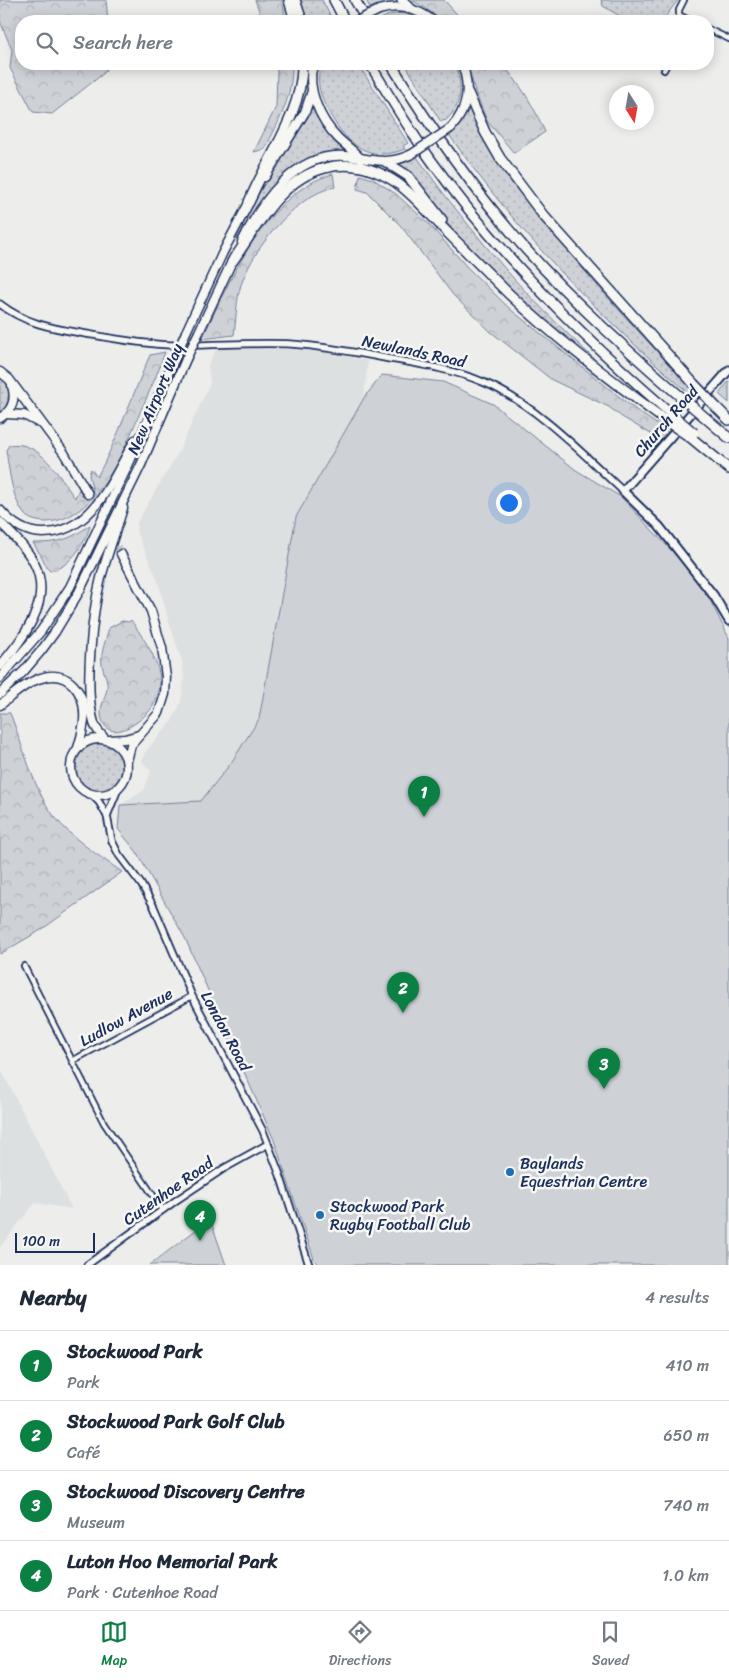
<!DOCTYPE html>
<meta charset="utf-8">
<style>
body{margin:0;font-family:Sriracha,sans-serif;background:#f2f2f3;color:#1f2937}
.compass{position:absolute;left:609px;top:85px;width:45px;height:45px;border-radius:50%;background:#fff;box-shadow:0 2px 12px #0003;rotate:169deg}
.scale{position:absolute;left:15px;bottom:12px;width:80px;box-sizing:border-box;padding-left:5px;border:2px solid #1b2f5e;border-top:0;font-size:14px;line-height:18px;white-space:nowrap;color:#1b2f5e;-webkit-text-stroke:4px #f6f6f2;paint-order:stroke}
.you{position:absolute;left:508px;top:502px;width:18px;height:18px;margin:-12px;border:4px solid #fff;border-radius:50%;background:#1a73e8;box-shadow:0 0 0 8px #1a73e833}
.badge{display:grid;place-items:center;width:32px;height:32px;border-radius:50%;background:#0b8043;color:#fff;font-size:16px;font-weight:700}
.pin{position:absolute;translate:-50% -41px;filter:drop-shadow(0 1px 2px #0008)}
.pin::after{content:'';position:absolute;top:26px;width:18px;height:15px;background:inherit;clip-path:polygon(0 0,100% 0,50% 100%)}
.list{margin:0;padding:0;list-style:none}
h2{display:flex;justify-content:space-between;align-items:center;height:65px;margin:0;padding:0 20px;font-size:21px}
h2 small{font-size:16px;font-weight:400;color:#747a83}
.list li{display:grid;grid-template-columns:32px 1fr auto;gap:15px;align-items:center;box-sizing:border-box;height:70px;padding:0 20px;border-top:1px solid #e0e1e3}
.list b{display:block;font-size:19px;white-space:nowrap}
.list p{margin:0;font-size:16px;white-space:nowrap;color:#747a83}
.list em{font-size:16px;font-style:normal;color:#747a83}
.icon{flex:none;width:28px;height:28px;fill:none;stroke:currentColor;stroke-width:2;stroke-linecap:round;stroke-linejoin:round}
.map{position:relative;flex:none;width:729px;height:1265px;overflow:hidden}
.search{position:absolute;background:#fff;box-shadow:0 2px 12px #0003;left:15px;right:15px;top:15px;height:55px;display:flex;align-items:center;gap:12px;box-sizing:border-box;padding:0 18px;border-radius:20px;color:#747a83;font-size:19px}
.sheet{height:345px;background:#fff}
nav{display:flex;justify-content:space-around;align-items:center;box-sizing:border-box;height:70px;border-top:1px solid #e0e1e3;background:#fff;font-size:14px;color:#747a83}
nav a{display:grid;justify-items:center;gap:2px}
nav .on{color:#0b8043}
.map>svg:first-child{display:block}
.built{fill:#dde0e1}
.grass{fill:url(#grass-dots);stroke:#74809a}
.forest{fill:url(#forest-crowns);stroke:#74809a}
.green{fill:#ced2d7;stroke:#74809a}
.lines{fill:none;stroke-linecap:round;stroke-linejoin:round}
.primary-tunnel{stroke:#c3c8d0;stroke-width:8;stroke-dasharray:8 4;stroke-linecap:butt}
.minor-casing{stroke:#1b2f5e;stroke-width:8}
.tertiary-casing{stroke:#1b2f5e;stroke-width:9}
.secondary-casing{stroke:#1b2f5e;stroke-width:11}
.primary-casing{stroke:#1b2f5e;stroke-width:11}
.trunk-casing{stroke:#1b2f5e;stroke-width:11}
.motorway-casing{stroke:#1b2f5e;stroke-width:12}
.minor{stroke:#f6f6f2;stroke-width:4.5}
.tertiary{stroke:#f6f6f2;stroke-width:5.5}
.secondary{stroke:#f6f6f2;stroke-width:7}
.primary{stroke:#f6f6f2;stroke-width:8}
.trunk{stroke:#f6f6f2;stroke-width:8}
.motorway{stroke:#f6f6f2;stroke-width:9}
.trunk-bridge-casing{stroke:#1b2f5e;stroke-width:11;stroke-linecap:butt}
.motorway-bridge-casing{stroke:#1b2f5e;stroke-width:12;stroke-linecap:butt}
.trunk-bridge{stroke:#f6f6f2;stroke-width:8}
.motorway-bridge{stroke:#f6f6f2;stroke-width:9}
.poi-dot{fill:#1f6fb2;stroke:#f6f6f2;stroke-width:2}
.labels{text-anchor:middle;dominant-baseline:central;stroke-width:5;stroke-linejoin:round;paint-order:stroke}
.street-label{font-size:16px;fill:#1b2f5e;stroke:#f6f6f2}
.poi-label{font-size:16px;fill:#1b2f5e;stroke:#f6f6f2;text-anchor:start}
</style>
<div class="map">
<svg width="729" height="1265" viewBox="0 0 729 1265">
<defs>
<pattern id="grass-dots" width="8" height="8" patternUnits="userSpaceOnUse" patternTransform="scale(1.25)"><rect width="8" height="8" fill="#ced2d7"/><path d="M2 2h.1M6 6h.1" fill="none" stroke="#b0b5bb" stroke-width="1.8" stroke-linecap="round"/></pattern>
<pattern id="forest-crowns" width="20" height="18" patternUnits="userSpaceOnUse" patternTransform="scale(1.25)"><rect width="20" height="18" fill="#ced2d7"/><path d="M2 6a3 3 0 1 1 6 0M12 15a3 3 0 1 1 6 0" fill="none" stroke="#b0b5bb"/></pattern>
</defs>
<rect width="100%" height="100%" fill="#edeeec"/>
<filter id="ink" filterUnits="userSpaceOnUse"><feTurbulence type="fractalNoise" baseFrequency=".02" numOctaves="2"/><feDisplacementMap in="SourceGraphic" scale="10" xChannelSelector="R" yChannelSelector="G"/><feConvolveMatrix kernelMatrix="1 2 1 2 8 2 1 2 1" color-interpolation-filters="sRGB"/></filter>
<g filter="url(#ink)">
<g class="built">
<path d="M246 347 321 351 368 361 364 398 296 517 259 719 231 763 201 801 120 805 144 790 151 771 143 763 142 759 145 752 172 721 181 702 184 678 182 661 168 619 158 581 136 531 137 522 179 451 210 383 208 365 216 349Z"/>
<path d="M0 1067 72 1209 35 1203 0 1247Z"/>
</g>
<g class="grass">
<path d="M300 0H322L333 21H307Z"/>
<path d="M366 0H397L399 3 390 4 376 7 375 6 370 8Z"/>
<path d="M601 0H678L662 21H628L603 6Z"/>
<path d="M403 13 412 16 422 21 378 20 389 15Z"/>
<path d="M321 64H358L408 143 403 146 405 149C371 163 347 145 331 116 321 99 315 83 321 64Z"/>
<path d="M405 64H455C463 85 463 105 445 121L444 120 441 122Z"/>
<path d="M312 103C320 123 329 138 345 152 287 156 264 194 236 240L235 239 258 195 307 115Z"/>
<path d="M469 106C488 156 523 197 557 238 602 293 651 345 699 397L696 399C604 321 519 235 450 136L464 117Z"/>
<path d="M417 157C445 197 476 235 507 271 539 308 575 340 610 374L536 314 471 251 448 224 411 176 394 165Z"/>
<path d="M0 377C15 389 12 402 0 415Z"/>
<circle cx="98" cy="766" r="25"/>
</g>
<g class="forest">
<path d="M0 0H106L108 21H21V64H110L104 73 52 114 33 112 10 68 12 50 0 21Z"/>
<path d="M255 0H282L286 21H263Z"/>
<path d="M411 0H444L463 21H442L424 7Z"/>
<path d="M275 64H292C293 96 279 121 265 149L254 152 276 107 277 71Z"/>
<path d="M467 64H502C522 86 533 105 545 132L514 153 487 121 475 91Z"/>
<path d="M333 174 335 187C295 194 248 254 239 292 236 306 236 321 234 335L202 339C229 282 266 192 333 174Z"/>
<path d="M360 175 373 179 396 194 429 224 467 267 510 309 636 410 668 432 661 440 622 417 609 407 552 380 491 332 453 295 401 226 367 192 357 189Z"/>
<path d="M165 352C158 374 148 394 139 415 122 454 96 520 46 522 40 522 29 520 25 515 12 500 9 469 6 450L9 445C40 439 59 477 75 498L79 489 83 497 93 491 89 475 91 469 97 477C118 438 132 396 150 355Z"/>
<path d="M729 381V403L719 394Z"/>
<path d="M90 525C86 543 69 568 50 571L47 568 42 557 33 543C58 543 70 540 90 525Z"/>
<path d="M131 620C143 638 159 659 160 681 161 688 156 700 153 706 146 718 114 743 104 724 95 709 109 695 107 683 107 677 103 672 102 665 100 653 106 640 109 628L122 621 129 622Z"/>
<path d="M0 713H10C22 743 34 791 54 816 72 839 98 855 122 872L41 930 0 954Z"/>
</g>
<g class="green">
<path d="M382 375 443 382 493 404 576 470 621 497 701 582 729 638V1265H318L314 1259 274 1140 185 938 136 851 118 829 120 805 201 801 231 763 259 719 296 517 364 398Z"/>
<path d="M210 1219 226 1265H150Z"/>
</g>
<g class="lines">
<path class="primary-tunnel" d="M88 494 121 554"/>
<g class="minor-casing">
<g id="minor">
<path d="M684 0 679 10V15L691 21"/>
<path d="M708 29 729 39"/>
<path d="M664 70 667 64"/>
<path d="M24 966 104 1123 163 1210"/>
<path d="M72 1061 192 996"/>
</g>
</g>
<g class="tertiary-casing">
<g id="tertiary">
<path d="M0 304C24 323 51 328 81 333 110 338 140 344 170 345 211 346 251 342 291 344 323 346 354 352 385 358 418 364 452 369 483 382 534 403 583 454 623 491"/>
<path d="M91 794 99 802 107 816 112 841 119 855 141 884 154 907 192 996 263 1131 280 1175 309 1265"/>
<path d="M107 816 118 789"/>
<path d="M87 1265 175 1201 223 1169 268 1144"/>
</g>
</g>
<g class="secondary-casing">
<path id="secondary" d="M729 370 623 491 659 526 714 596 729 621"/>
</g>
<g class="primary-casing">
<g id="primary">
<path d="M0 372 9 379 64 453 88 494"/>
<path d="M6 414 24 415 39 423"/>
<path d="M0 418C12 411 16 399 12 386"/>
<path d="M121 554 151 611 162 648 166 677 165 694 159 713 131 745 127 761"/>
<circle cx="99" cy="767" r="28"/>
<path d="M109 740 125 739 139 735"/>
</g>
</g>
<g class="trunk-casing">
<g id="trunk">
<path d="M379 10C399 4 417 8 433 21"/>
<path d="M313 64C306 89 320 120 338 138 345 145 354 151 361 159"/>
<path d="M451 128C468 109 471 88 462 64"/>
<path d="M265 177 305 112 312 91"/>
<path d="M242 242C261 203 295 152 345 156 371 158 386 167 412 154"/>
<path d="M186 332 223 252 252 197"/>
<path d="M199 332 234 257"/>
<path d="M0 510C11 523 26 533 43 533 93 533 113 478 135 440"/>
<path d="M0 522C12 535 27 548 34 563 54 601 23 638 0 666"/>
<path d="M0 678 41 631 70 587 131 459 174 360"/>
<path d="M0 694 24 671 41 651 55 632 79 592 141 465 186 359"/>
<path d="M0 705C12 696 24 684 38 679 69 667 86 693 84 721 83 730 81 739 78 748"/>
<path d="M105 739C101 734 96 730 94 723 84 689 92 613 101 578 107 554 116 531 123 508"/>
</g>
</g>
<g class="motorway-casing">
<g id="motorway">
<path d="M289 0 295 21"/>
<path d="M295 0 302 21"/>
<path d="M334 0 345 21"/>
<path d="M355 0 367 21"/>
<path d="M402 0 411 9"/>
<path d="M311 64 312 69"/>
<path d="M370 64C389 96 409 129 431 160 498 254 581 336 668 411"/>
<path d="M391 64C430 127 473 189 522 245 571 300 626 349 681 397"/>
<path d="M468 93 485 132 500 158 543 215 694 384"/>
<path d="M386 162 408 176 442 220"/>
<path d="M249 202C267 158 303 112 302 64"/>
<path d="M232 262C257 227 280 179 325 168 351 161 376 169 397 183 414 195 429 213 443 228 464 249 486 271 507 292 555 338 609 378 662 418"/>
<path d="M717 408 729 420"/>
<path d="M707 419 729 438"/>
<path d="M690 437 729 469"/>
</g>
</g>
<use href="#minor" class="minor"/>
<use href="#tertiary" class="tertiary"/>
<use href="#secondary" class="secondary"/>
<use href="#primary" class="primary"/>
<use href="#trunk" class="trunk"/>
<use href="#motorway" class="motorway"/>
<g class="trunk-bridge-casing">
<g id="trunk-bridge">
<path d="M357 21 379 10"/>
<path d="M412 154 451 128"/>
<path d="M186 359 199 332"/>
<path d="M174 360 186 332"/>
</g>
</g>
<g class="motorway-bridge-casing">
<g id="motorway-bridge">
<path d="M694 384 717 408"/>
<path d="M681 397 707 419"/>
<path d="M668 411 694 433"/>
<path d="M662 418 690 437"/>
</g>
</g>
<use href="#trunk-bridge" class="trunk-bridge"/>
<use href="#motorway-bridge" class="motorway-bridge"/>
</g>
</g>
<g class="poi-dot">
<circle cx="510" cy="1172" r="5"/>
<circle cx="320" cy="1215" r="5"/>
</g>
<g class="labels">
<g class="street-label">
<text transform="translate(414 351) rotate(12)">Newlands Road</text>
<text transform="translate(155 399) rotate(-67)">New Airport Way</text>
<text transform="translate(666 421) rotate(-49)">Church Road</text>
<text transform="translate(126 1017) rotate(-29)">Ludlow Avenue</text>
<text transform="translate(226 1031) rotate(62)">London Road</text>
<text transform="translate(168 1191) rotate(-35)">Cutenhoe Road</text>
</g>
<g class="poi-label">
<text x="520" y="1163">Baylands<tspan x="520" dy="18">Equestrian Centre</tspan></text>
<text x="330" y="1206">Stockwood Park<tspan x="330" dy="18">Rugby Football Club</tspan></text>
</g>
</g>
</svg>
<svg class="compass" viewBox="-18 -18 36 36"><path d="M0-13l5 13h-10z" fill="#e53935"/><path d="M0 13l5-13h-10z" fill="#747a83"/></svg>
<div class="scale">100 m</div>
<div class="you"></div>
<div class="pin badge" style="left:424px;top:817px">1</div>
<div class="pin badge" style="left:403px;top:1013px">2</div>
<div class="pin badge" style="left:604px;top:1089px">3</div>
<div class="pin badge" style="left:200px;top:1241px">4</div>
<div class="search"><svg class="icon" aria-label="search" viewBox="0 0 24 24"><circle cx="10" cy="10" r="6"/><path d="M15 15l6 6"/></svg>Search here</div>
</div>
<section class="sheet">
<h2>Nearby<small>4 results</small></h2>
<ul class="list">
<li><span class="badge">1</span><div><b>Stockwood Park</b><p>Park</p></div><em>410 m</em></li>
<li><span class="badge">2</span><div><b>Stockwood Park Golf Club</b><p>Café</p></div><em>650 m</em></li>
<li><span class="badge">3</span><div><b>Stockwood Discovery Centre</b><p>Museum</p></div><em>740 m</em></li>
<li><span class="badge">4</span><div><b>Luton Hoo Memorial Park</b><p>Park · Cutenhoe Road</p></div><em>1.0 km</em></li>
</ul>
</section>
<nav>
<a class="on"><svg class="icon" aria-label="map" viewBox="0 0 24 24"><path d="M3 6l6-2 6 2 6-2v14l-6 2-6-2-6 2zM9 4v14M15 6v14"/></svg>Map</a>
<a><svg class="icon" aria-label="directions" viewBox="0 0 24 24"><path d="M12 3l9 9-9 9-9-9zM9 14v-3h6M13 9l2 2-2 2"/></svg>Directions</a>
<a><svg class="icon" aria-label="saved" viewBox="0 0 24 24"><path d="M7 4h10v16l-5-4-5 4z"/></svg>Saved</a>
</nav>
